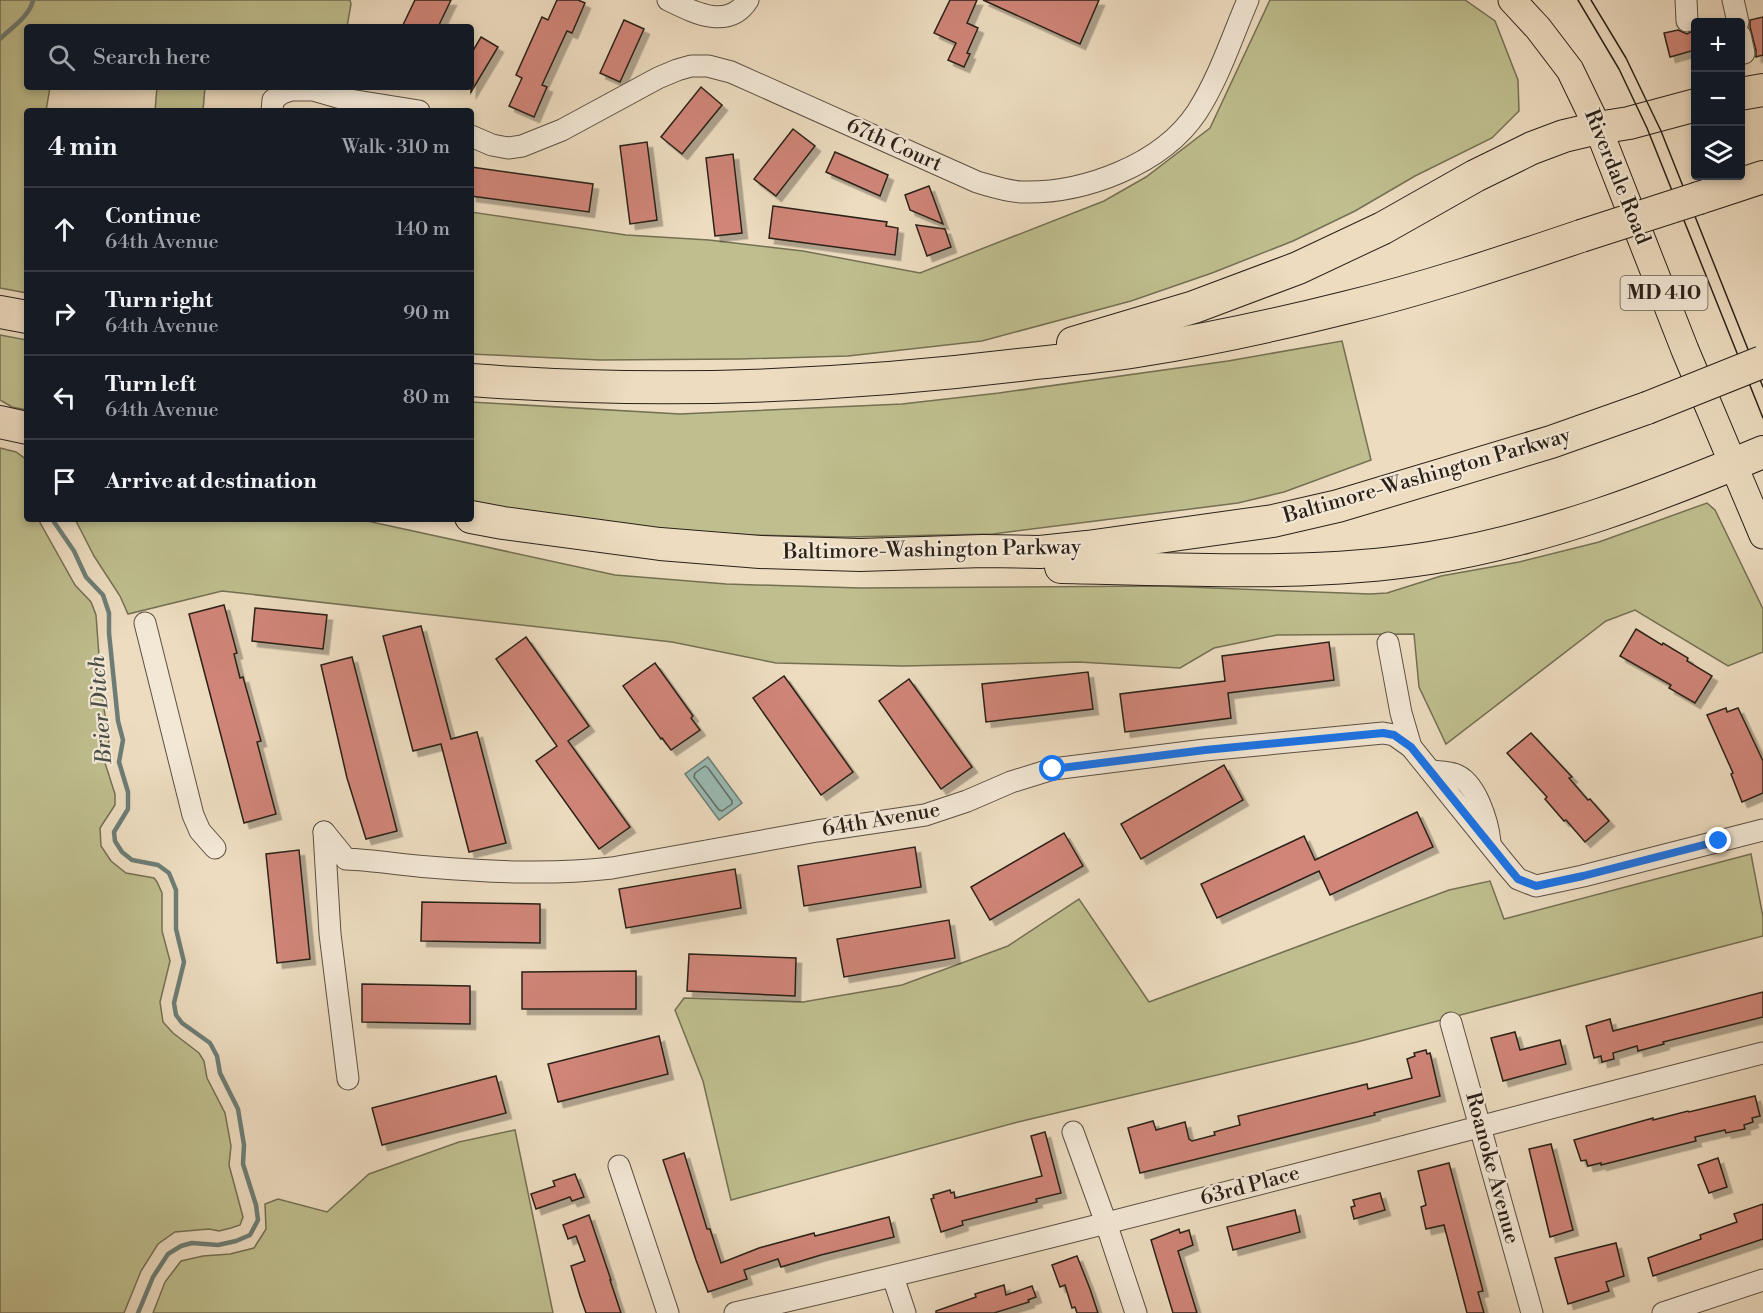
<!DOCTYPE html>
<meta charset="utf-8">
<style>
body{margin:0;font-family:"Libre Bodoni",serif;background:#242831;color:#f1f3f6}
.controls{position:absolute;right:18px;top:18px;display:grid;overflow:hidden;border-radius:6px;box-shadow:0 3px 9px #0003}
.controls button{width:54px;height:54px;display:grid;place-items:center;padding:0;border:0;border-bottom:2px solid #363941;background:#171b24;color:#f1f3f6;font:30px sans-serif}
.stop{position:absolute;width:18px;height:18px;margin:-14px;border:4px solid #1a73e8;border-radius:50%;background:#fff}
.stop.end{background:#1a73e8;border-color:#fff;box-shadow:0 2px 6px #0008}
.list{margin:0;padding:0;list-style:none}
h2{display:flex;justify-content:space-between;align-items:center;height:78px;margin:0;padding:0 24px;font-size:26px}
h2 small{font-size:20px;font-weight:400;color:#9ea1a6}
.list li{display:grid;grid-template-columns:39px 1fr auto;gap:18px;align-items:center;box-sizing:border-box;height:84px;padding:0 24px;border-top:2px solid #363941}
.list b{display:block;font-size:22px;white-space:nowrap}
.list p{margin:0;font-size:20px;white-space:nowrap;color:#9ea1a6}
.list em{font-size:20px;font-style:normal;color:#9ea1a6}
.icon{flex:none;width:33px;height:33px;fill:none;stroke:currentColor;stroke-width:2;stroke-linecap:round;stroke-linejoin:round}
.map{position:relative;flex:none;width:1763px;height:1313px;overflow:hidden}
.search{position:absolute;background:#171b24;box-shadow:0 3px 9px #0003;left:24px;top:24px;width:450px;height:66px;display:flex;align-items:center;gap:15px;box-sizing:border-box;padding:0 21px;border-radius:6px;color:#9ea1a6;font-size:22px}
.panel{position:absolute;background:#171b24;box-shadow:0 3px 9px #0003;left:24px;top:108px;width:450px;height:414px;border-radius:6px}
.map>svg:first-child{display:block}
.green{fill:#bfbe8e;stroke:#747054;stroke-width:1.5}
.water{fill:#99bbb3;stroke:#6d7d75;stroke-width:1.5}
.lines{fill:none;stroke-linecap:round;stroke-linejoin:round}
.shore{stroke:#626e66;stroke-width:1.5}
.stream{stroke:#6d7d75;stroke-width:4.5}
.building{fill:#d08578;stroke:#2a2119;stroke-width:1.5;filter:url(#shadow)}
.minor-casing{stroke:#5b5043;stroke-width:23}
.major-casing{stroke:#2a2119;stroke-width:29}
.highway-casing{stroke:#2a2119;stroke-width:34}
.minor{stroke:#f3e8d6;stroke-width:21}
.major{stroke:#eddcc0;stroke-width:27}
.highway{stroke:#eddcc0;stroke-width:32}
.tram{stroke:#2a2119;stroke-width:1.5}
.highway-bridge-casing{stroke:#2a2119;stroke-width:34;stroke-linecap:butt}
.highway-bridge{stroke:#eddcc0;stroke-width:32}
.route{stroke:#1a73e8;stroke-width:8}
.labels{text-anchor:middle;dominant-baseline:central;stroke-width:4.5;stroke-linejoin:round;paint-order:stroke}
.shield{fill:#f3e8d6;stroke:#665d52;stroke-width:1.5}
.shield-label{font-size:20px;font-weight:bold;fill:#2a2119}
.street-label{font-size:21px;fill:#2a2119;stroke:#f3e8d6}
.water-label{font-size:22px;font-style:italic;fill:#4b4f47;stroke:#f3e8d6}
</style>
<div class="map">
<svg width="1763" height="1313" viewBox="0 0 1763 1313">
<defs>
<filter id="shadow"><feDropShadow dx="5.5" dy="5.5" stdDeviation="0" flood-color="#0004"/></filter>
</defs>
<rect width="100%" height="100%" fill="#eddcc0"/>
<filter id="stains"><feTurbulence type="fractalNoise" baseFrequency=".00333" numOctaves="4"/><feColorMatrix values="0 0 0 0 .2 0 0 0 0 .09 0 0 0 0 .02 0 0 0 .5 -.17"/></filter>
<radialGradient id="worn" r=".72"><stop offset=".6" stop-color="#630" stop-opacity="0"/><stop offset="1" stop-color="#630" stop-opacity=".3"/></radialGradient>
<g class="green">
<path d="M0 0H350L351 4 347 27H27V87H50L46 111H27V293L0 288Z"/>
<path d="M1270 0H1465L1495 21 1518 80 1519 111 1492 138 1415 176 1355 211 1293 241 1212 273 1131 301 982 341 848 356 740 359 600 360 471 354V212L626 235 709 240 803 251 920 273 1104 201 1146 177 1210 128Z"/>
<path d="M157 87H205L203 111H155Z"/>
<path d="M0 335 27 340V410L12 407 0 400Z"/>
<path d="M1342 341 1371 460 1284 492 1238 503 993 534 845 537 751 535 675 531 534 513 471 501V402L680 414 902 404 999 393 1228 361Z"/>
<path d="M0 448 16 452 27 460V519H38L75 585 91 602 96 615 102 696 109 740 105 763 115 794V805L100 828 101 846 111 861 126 873 154 878 157 882 162 893V931L170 961 160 1002 163 1022 173 1033 199 1053 204 1061 207 1078 225 1113 231 1146 229 1165 243 1217 240 1225 231 1228 219 1231 209 1229 175 1232 158 1244 141 1271 124 1313H0Z"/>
<path d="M1707 503 1715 510 1763 609V652L1728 666 1635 610 1606 621 1446 744 1419 687 1414 634 1277 635 1214 648 1180 668 1079 662 903 666 776 663 672 642 222 591 128 614 120 596 94 556 75 519H358L615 575 726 584 860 588 1160 586 1370 594 1387 593 1441 576 1519 562 1599 542Z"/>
<path d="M1751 854 1763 917V936L1357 1042 1018 1122 731 1200 703 1081 675 1010 684 998 803 1002 902 985 1008 946 1079 899 1149 1002 1449 890 1490 881 1504 919Z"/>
<path d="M515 1130 553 1313H153L165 1282 181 1261 203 1256 230 1254 254 1248 266 1229 265 1204 278 1199 327 1212 369 1174 459 1142Z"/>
</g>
<path class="water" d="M708 757 742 803 719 820 685 774Z"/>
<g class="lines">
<path class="shore" d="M705 766 708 768 732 801V804L722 811 719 810 694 777 695 773Z"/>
<g class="stream">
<path d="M0 39C11 28 30 16 33 0"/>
<path d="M52 519 74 551 86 577 103 595 109 613V633L118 721 123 740 119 762 128 792V809L114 832 115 841 122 852 132 860 158 865 169 873 176 890V929L184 962 174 1003 176 1015 182 1023 210 1043 217 1056 220 1073 238 1109 244 1145 243 1164 256 1205 258 1220 250 1235 236 1241 218 1245 192 1243 181 1246 168 1254 153 1277 138 1313"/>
</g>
</g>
<g class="building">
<path d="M415 0H451L438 27H402Z"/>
<path d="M557 0H578L585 3 572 33 567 31 542 85 547 87 534 117 509 106 522 78 516 75 542 17 548 20Z"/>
<path d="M950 0H977L967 23 978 28 967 53 970 54 964 67 948 60 956 43 934 33Z"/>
<path d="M983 0H1099L1080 44Z"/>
<path d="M1763 17V55L1756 57V50L1750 27V20Z"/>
<path d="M624 20 644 29 620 82 600 73Z"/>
<path d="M1678 30 1687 34 1695 30V50L1670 57 1664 33Z"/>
<path d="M481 37 498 47 471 92V54Z"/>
<path d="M701 87 722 105 682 154 661 137Z"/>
<path d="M793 129 815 146 776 196 754 179Z"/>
<path d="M647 142 657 220 630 224 620 146Z"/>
<path d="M835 152 888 175 880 196 826 172Z"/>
<path d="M733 154 742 233 715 236 706 158Z"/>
<path d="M471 167 593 184 589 212 471 196Z"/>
<path d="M929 186 943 224 910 210 905 195Z"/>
<path d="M773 206 887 222 886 226 898 228 895 255 769 238Z"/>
<path d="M916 225 945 229 951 247 927 256Z"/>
<path d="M224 605 237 653 234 654 240 678 243 677 261 741 257 742 276 814 244 823 189 614Z"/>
<path d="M255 608 327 615 323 649 252 641Z"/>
<path d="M421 626 451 739 477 732 506 843 469 852 441 744 413 751 383 636Z"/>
<path d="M1636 629 1662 645 1663 643 1688 658 1687 661 1712 676 1695 703 1669 688 1671 685 1620 656Z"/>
<path d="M526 637 589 726 568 741 630 827 599 849 536 761 557 746 496 659Z"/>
<path d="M1329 642 1334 680 1228 693 1231 718 1125 732 1120 694 1225 681 1222 656Z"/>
<path d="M352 657 397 831 366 839 347 778 321 665Z"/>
<path d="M655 663 693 716 691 718 700 730 671 750 662 738 661 739 623 686Z"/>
<path d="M1088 672 1093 709 986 722 982 684Z"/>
<path d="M784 676 853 772 821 795 753 698Z"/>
<path d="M909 679 972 767 941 789 879 701Z"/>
<path d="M1726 708 1727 712 1738 708 1763 761V793L1742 802 1731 774 1733 773 1707 715Z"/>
<path d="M1531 733 1572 777 1569 778 1588 800 1590 799 1609 821 1585 842 1566 820 1564 821 1545 799 1547 797 1507 753Z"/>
<path d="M1224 765 1243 800 1141 859 1121 824Z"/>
<path d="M1417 812 1433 847 1330 895 1319 871 1217 918 1201 884 1304 836 1315 860Z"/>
<path d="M1064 833 1083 866 990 920 971 887Z"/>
<path d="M915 847 921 887 804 906 798 866Z"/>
<path d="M299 850 310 959 277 963 266 854Z"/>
<path d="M735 869 741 908 626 928 619 889Z"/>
<path d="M422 902 540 904V943L421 941Z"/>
<path d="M949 920 955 958 844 977 837 939Z"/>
<path d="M689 954 796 958 795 996 687 991Z"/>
<path d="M636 971V1009H522V972Z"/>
<path d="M362 984 470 986V1024L362 1022Z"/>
<path d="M1763 992V1017L1663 1042 1664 1044 1638 1051 1637 1046 1613 1053 1614 1059 1602 1062 1601 1056 1594 1058 1586 1026 1610 1019 1613 1031Z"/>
<path d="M1515 1032 1520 1050 1560 1040 1566 1064 1503 1081 1491 1038Z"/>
<path d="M659 1036 668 1074 558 1102 548 1064Z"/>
<path d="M1426 1050 1427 1054 1430 1053 1440 1096 1374 1113 1375 1115 1140 1173 1128 1128 1153 1121 1156 1130 1185 1122 1189 1139 1192 1141 1215 1135 1214 1132 1240 1125 1238 1116 1367 1084 1368 1089 1412 1078 1407 1059 1415 1056 1414 1053Z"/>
<path d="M496 1076 506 1113 382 1145 372 1108Z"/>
<path d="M1755 1096 1760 1116 1752 1118 1753 1122 1744 1125 1745 1129 1726 1133 1725 1130 1695 1137 1696 1141 1601 1165V1163L1588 1166 1586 1160 1581 1161 1574 1140 1653 1118V1120L1688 1111 1689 1112Z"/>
<path d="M1045 1132 1061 1193 1036 1199 1037 1202 962 1221 963 1225 941 1232 931 1199 934 1198 933 1195 950 1190 951 1193 954 1192 955 1198 1042 1176 1031 1136Z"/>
<path d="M1551 1144 1573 1230 1550 1237 1529 1149Z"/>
<path d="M684 1153 707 1229H710L721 1263 759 1248 814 1233 815 1236 889 1217 894 1237 821 1255 781 1267 778 1259 744 1270 747 1279 708 1292 696 1260 663 1160Z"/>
<path d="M1718 1158 1727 1187 1709 1193 1698 1165Z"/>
<path d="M1449 1163 1483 1291 1478 1292 1484 1313H1467L1444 1225 1426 1229 1421 1207 1426 1205 1418 1171Z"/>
<path d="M575 1174 584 1197 572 1201 570 1197 536 1209 531 1194 555 1186 553 1181Z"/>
<path d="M1380 1193 1385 1210 1354 1219 1351 1207 1355 1206 1353 1200Z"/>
<path d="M1763 1204V1239L1653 1276 1648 1258 1701 1239 1700 1235 1737 1222 1734 1214Z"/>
<path d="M1295 1210 1300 1232 1233 1250 1227 1227Z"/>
<path d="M589 1215 611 1280H610L621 1313H586L580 1296 571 1266 585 1261 576 1236 568 1239 563 1225Z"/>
<path d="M1179 1229 1180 1233 1189 1230 1193 1245 1178 1251 1197 1313H1173L1151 1240Z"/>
<path d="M1616 1243 1624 1276 1606 1282 1609 1291 1568 1304 1555 1258Z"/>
<path d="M1077 1256 1090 1289 1098 1313H1077L1075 1307 1072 1308 1065 1285 1060 1287 1052 1265Z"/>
<path d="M1004 1285 1006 1295 1032 1286 1036 1297 1028 1300 1029 1302 994 1313H936V1311L976 1297 975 1294Z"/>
</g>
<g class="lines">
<g class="minor-casing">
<g id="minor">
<path d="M668 0C693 12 728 31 748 0"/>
<path d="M1686 0 1687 21"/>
<path d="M1733 0 1738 22"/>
<path d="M1740 35 1744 53"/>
<path d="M272 111 273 100 282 93 291 90H313L344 99 419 111"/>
<path d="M471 136 492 145 508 148 522 146 562 130 658 78 677 70 691 66H708L731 72 977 182C991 186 1006 191 1021 192 1083 194 1162 165 1197 112 1219 78 1232 37 1248 0"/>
<path d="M145 623 193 815 200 831 215 848"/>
<path d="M1388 643 1401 713 1411 747"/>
<path d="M1431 771C1438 772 1447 772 1454 774 1476 781 1488 822 1490 842"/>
<path d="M324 832 346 859C374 860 401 865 429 867 490 872 551 875 612 868L817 831 925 815 967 801 1011 782 1053 769 1205 750 1383 733 1394 735 1411 747 1507 866 1518 879 1536 886 1583 876 1763 830"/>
<path d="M324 832 330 934 348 1079"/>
<path d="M1451 1023 1532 1313"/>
<path d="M1073 1132 1106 1223 1136 1313"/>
<path d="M619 1166 668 1313"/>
<path d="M893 1277 905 1313"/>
<path d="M735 1313C1080 1234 1421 1141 1763 1053"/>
<path d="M1663 1313 1763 1280"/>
</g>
</g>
<g class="major-casing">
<path id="major" d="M1512 0 1538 28 1570 70 1598 128 1685 350 1763 535"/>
</g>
<g class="highway-casing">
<g id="highway">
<path d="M1740 94 1763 90"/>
<path d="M1699 198 1763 177"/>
<path d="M0 312 27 317"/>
<path d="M1073 343 1194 307 1298 268 1383 228 1475 176 1532 148 1564 136 1598 128 1629 123 1696 105"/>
<path d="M471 380C654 394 838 387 1019 365 1060 360 1102 357 1143 350 1212 339 1280 324 1348 307 1427 288 1504 262 1581 236"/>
<path d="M0 422 27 428"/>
<path d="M471 517 503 523 660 544 760 552 860 555 983 551 1040 552 1087 547 1273 521 1338 506 1551 442 1647 408"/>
<path d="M1061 567C1184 569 1309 577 1430 558 1546 539 1655 497 1763 452"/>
</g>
</g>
<use href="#minor" class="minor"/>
<use href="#major" class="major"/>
<use href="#highway" class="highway"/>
<g class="tram">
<path d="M1578 0 1619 69 1647 128 1763 418"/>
<path d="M1591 0 1626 58 1661 131 1763 387"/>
</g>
<g class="highway-bridge-casing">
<g id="highway-bridge">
<path d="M1581 236 1699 198"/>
<path d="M1647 408 1762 362"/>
</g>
</g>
<use href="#highway-bridge" class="highway-bridge"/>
</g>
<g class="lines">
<path class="route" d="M1053 769 1205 750 1383 733 1394 735 1411 747 1508 867 1518 879 1536 886 1583 876 1719 841"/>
</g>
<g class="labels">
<rect class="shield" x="1620.5" y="276" width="87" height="34" rx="4.5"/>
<g class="shield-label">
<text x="1664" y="293">MD 410</text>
</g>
<g class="street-label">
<text transform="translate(894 145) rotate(24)">67th Court</text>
<text transform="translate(1617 177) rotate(68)">Riverdale Road</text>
<text transform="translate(1427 476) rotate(-16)">Baltimore-Washington Parkway</text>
<text transform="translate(932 550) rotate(-1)">Baltimore-Washington Parkway</text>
<text transform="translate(881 820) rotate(-10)">64th Avenue</text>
<text transform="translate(1492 1168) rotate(75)">Roanoke Avenue</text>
<text transform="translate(1250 1186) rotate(-15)">63rd Place</text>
</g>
<g class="water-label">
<text transform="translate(101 710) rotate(-94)">Brier Ditch</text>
</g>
</g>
<rect width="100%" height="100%" filter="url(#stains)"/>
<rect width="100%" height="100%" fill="url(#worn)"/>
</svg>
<div class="controls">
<button>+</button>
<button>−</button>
<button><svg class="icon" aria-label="layers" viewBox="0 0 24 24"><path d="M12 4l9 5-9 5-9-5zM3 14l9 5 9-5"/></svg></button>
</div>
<div class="stop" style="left:1053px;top:769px"></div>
<div class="stop end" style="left:1719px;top:841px"></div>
<div class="search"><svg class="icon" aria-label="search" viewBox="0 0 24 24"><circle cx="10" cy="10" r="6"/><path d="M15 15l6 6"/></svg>Search here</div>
<section class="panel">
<h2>4 min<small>Walk · 310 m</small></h2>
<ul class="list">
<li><svg class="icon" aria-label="ahead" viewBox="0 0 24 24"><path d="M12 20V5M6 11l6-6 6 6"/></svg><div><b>Continue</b><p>64th Avenue</p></div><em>140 m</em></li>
<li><svg class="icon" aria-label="right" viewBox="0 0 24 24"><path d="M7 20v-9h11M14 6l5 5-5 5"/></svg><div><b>Turn right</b><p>64th Avenue</p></div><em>90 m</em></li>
<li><svg class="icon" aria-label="left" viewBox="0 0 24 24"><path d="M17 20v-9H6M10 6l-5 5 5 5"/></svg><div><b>Turn left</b><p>64th Avenue</p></div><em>80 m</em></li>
<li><svg class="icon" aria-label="arrive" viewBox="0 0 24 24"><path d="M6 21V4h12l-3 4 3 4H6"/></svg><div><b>Arrive at destination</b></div></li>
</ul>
</section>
</div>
